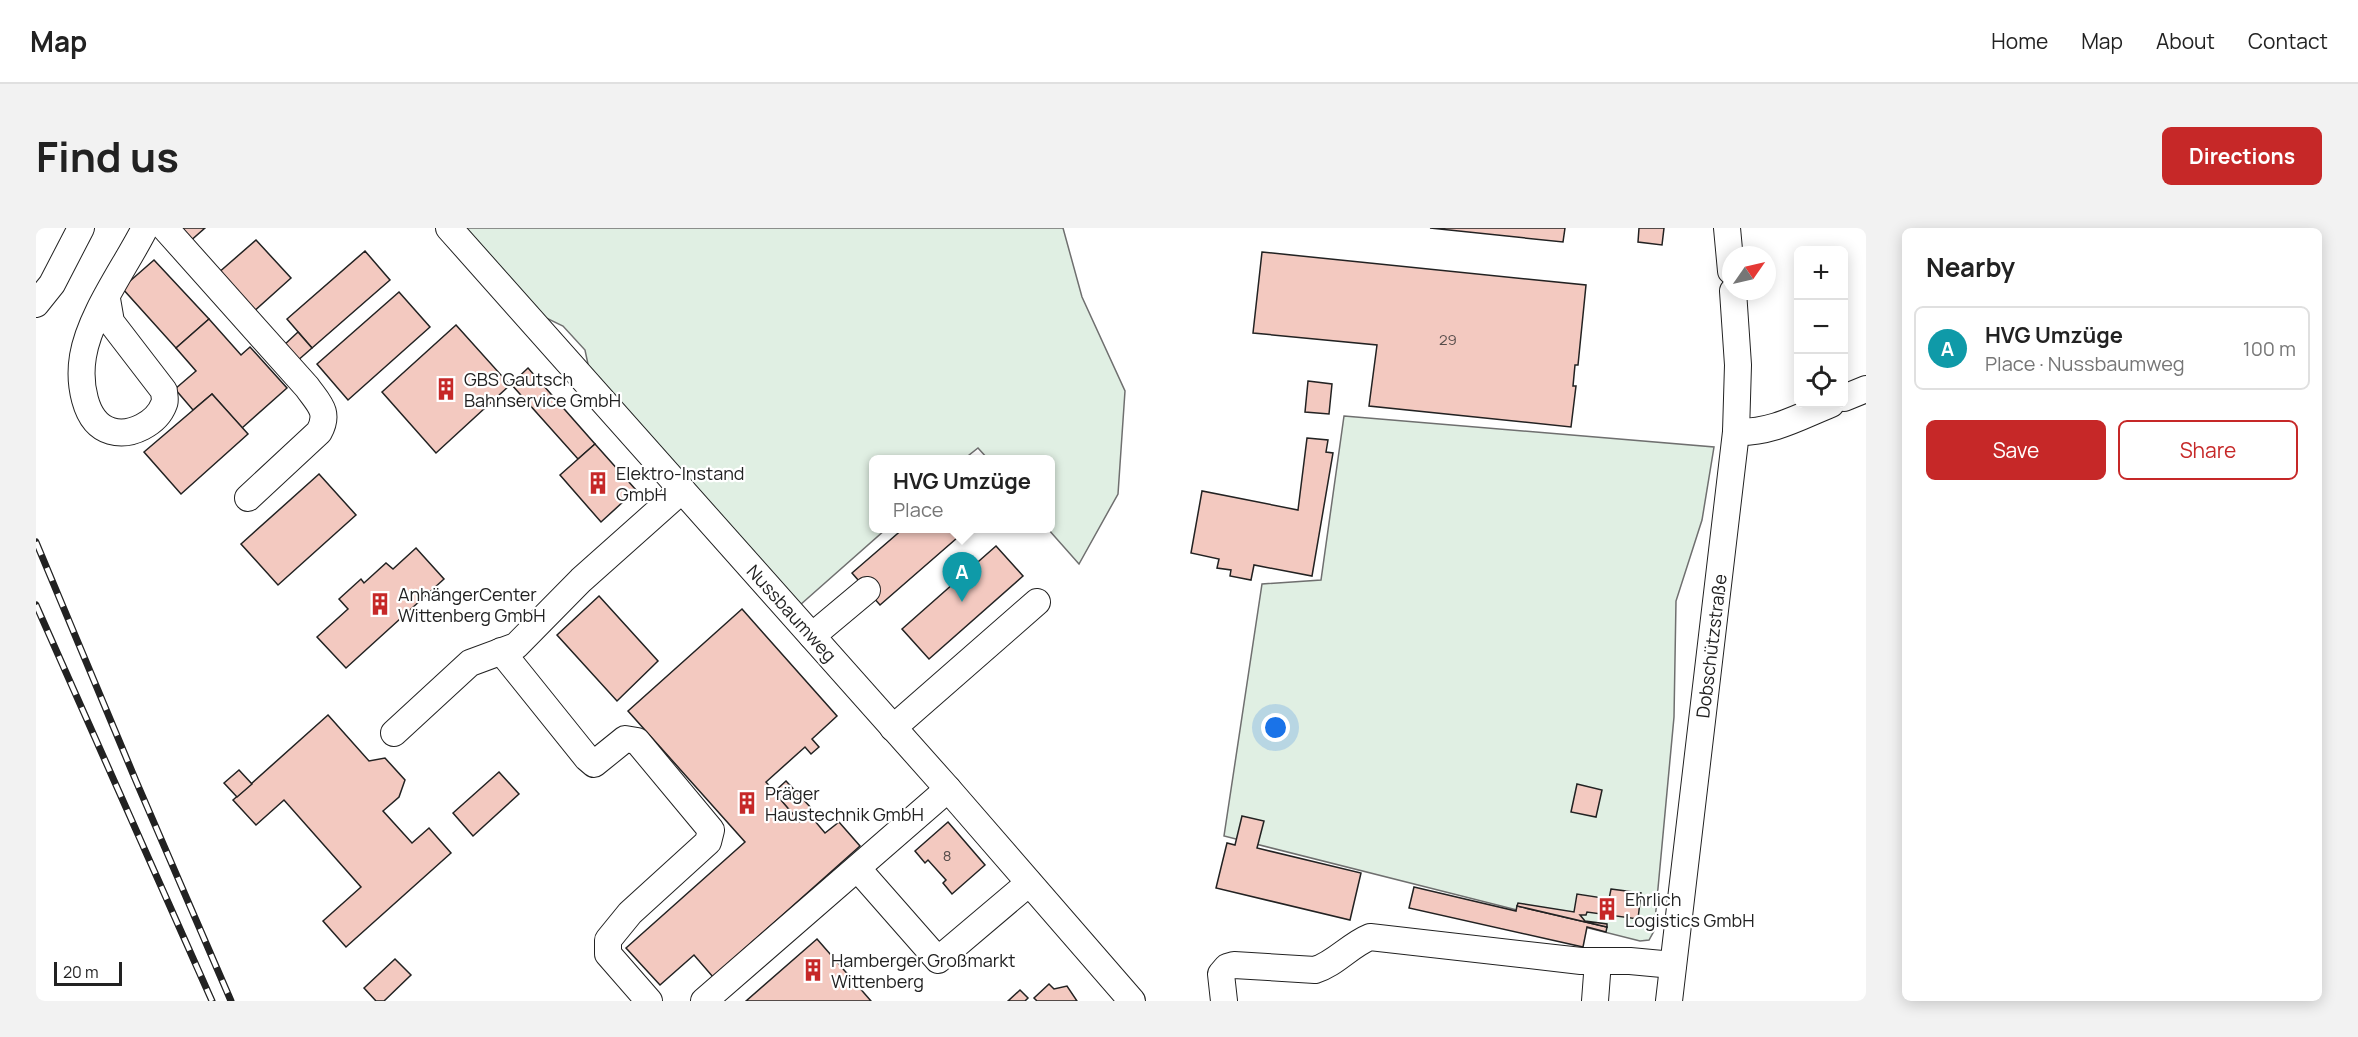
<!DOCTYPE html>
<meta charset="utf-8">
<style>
body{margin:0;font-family:Manrope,sans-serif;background:#f2f2f2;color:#222}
.controls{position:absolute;right:18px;top:18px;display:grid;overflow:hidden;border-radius:9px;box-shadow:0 3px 15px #0003}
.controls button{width:54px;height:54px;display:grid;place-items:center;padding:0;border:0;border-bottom:2px solid #e0e0e0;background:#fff;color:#222;font:30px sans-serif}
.compass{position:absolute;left:1686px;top:18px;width:54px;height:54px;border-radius:50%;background:#fff;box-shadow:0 3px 15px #0003;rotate:56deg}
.scale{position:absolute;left:18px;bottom:15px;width:68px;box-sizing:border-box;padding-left:6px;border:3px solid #222;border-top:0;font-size:16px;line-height:21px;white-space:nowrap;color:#222;-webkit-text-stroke:4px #fff;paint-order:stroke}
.you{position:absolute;left:1240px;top:500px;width:21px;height:21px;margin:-15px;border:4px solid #fff;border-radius:50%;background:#1a73e8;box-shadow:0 0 0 9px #1a73e833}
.badge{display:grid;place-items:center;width:39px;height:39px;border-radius:50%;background:#c62828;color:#fff;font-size:20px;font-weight:700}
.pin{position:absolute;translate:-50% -50px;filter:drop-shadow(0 2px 3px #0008)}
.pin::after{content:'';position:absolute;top:32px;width:21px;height:18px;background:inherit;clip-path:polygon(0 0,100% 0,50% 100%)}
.popup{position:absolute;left:833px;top:227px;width:186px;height:78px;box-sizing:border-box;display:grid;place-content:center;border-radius:9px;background:#fff;filter:drop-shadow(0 2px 4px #0005);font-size:20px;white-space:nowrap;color:#767676}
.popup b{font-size:22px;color:#222}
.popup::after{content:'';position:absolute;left:50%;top:100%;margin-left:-12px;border:12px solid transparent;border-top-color:#fff}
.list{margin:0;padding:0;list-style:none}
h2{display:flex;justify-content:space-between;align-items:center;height:78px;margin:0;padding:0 24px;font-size:26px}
h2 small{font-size:20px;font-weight:400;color:#767676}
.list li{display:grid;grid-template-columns:39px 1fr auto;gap:18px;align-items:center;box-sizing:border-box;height:84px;margin:0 12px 12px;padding:0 12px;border:2px solid #e0e0e0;border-radius:9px}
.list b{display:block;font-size:22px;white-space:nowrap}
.list p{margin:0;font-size:20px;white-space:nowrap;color:#767676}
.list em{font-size:20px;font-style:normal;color:#767676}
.actions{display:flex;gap:12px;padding:18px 24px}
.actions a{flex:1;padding:14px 0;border:2px solid #c62828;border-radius:9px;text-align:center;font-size:21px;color:#c62828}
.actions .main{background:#c62828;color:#fff}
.icon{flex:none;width:33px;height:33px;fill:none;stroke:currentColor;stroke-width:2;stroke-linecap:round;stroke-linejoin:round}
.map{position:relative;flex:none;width:1830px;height:773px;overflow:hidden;border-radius:9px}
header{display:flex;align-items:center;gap:36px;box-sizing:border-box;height:84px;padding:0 30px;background:#fff;border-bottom:2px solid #e0e0e0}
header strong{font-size:28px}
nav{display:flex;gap:33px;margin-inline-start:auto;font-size:21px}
.intro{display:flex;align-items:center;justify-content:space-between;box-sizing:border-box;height:144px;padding:0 36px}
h1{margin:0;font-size:42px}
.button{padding:15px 27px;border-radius:9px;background:#c62828;color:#fff;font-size:21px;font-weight:700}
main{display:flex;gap:36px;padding:0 36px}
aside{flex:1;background:#fff;border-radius:9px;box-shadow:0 3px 15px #0003}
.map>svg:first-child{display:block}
.green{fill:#e0efe3;stroke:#6f6f6f;stroke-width:1.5}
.building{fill:#f3c9c0;stroke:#222;stroke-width:1.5}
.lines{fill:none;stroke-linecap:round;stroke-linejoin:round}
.minor-casing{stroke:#222;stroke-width:28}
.minor{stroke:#fff;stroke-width:26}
.rail-casing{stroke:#222;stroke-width:7}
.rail{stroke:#fff;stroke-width:4.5;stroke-dasharray:14;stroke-linecap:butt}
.labels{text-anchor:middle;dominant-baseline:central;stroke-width:4.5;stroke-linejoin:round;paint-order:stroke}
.number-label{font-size:15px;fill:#564c4a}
.poi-label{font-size:18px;fill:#222;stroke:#fff;text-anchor:start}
.street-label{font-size:18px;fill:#222;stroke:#fff}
</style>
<header>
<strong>Map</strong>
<nav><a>Home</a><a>Map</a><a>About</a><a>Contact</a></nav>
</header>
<div class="intro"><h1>Find us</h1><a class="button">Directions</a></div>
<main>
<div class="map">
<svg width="1830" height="773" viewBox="0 0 1830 773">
<rect width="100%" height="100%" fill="#fff"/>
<g class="green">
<path d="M427 0H1027L1046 69 1089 163 1082 266 1043 336 1012 301 1014 300V232L952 231 942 220 928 231 838 232V300L850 301 764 377 553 141 549 122 527 98 506 88Z"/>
<path d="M1308 188 1678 219 1666 292 1640 373 1638 489 1618 703 1613 712 1604 713 1188 608 1226 356 1285 352Z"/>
</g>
<g class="building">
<path d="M138 0H169L152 15Z"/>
<path d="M1394 0H1529L1527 14Z"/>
<path d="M1603 0H1628L1626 17 1602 14Z"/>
<path d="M220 12 255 50 216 85 181 46Z"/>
<path d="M329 23 354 52 276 120 251 91Z"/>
<path d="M1226 24 1550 57 1542 137H1539L1537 158H1540L1535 199 1333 178 1341 117 1217 105Z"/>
<path d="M118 32 173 91 140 120 86 60Z"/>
<path d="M363 64 394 99 312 172 281 136Z"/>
<path d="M173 91 205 127 214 119 251 160 206 200 176 166 157 182 139 161 160 143 140 120Z"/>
<path d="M420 97 474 157 400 225 346 164Z"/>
<path d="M262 104 276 120 260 134 247 118Z"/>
<path d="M492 140 559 216 542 231 475 156Z"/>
<path d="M1272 153 1296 156 1293 186 1269 184Z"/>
<path d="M176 166 212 206 145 266 108 224Z"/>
<path d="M1271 210 1292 212 1290 224 1297 225 1276 348 1218 337 1215 352 1194 348 1195 342 1181 340 1183 331 1155 325 1166 263 1262 282Z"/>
<path d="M559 216 600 262 565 294 524 247Z"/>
<path d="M283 246 320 287 242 357 205 316Z"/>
<path d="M868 300H912L921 310 844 377 816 345Z"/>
<path d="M960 318 987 348 893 431 866 401Z"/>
<path d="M380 320 408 351 310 440 281 409 312 381 303 371 325 351 328 355 350 335 357 341Z"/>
<path d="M563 368 622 433 581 473 521 407Z"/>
<path d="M706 381 801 488 776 511 783 519 775 526 769 519 730 554 764 594 773 586 789 605 803 594 824 618 677 749 658 727 624 757 590 720 709 614 592 483Z"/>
<path d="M292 487 333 533 349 530 369 552 363 569 347 583 376 615 393 600 415 625 310 719 287 693 325 659 248 572 220 597 197 572Z"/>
<path d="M203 542 216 556 201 569 188 555Z"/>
<path d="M463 544 483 566 437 608 417 585Z"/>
<path d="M750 553 777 582 764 594 738 564Z"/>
<path d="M1541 556 1566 562 1560 589 1535 584Z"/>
<path d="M1206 588 1228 593 1221 620 1325 645 1314 692 1180 660 1191 615 1199 617Z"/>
<path d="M912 594 949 637 916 666 907 655 910 652 892 632 889 635 879 623Z"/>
<path d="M1378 659 1480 683 1481 678 1571 699 1570 704 1551 699 1547 719 1373 680Z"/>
<path d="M1575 661 1605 665 1602 691 1551 684 1550 687H1544L1549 693 1571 696V699L1481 678 1482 675 1538 684 1541 666 1573 671Z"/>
<path d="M781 711 835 773H710Z"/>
<path d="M359 731 375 747 348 773H340L328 760Z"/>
<path d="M1013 756 1018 761 1031 758 1041 773H1001L998 770Z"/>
<path d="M984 762 992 770 989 773H972Z"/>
</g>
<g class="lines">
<g class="minor-casing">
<g id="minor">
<path d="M129 0 271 159C283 176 294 184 283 204L212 270"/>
<path d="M413 0 912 561 1096 773"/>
<path d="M1691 0 1695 43"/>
<path d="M71 71 75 94 128 163C128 167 130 173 128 176 121 195 95 209 75 203 47 195 43 152 47 128 54 86 90 38 109 0"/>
<path d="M0 76 16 56 45 0"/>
<path d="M1808 170 1830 161"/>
<path d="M1700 204C1736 205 1763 189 1795 176"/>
<path d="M776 408 831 362"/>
<path d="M465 423 551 530 558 536 589 511 601 513 675 602 672 614 594 685 572 712V726L613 773"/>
<path d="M857 500 1001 374"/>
<path d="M358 505 434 435 480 418 545 352 646 262"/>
<path d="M822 641 902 732 993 655"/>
<path d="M668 773 912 561"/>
<path d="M1188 773 1185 746 1191 739 1198 737 1279 742C1299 736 1314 717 1334 709L1545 733H1594L1637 737"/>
<path d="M1559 773 1562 733"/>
<path d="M1633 773 1700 204 1702 137 1697 63"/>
</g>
</g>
<use href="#minor" class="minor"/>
<g class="rail-casing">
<g id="rail">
<path d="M0 314 100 553 195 773"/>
<path d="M0 377 176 773"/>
</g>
</g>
<use href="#rail" class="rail"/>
</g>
<defs>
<g id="building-bare" transform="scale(1.8)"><path d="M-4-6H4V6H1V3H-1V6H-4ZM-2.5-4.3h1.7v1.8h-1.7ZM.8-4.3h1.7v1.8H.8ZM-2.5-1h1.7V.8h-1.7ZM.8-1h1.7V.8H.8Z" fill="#c62828" stroke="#fff" stroke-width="2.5" paint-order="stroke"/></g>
</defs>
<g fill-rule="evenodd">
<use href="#building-bare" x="410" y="161"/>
<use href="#building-bare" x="562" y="255"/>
<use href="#building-bare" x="344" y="376"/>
<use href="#building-bare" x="711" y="575"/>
<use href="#building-bare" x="1571" y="681"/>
<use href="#building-bare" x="777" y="742"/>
</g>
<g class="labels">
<g class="number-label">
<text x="1412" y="111">29</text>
<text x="911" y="627">8</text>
</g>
<g class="poi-label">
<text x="428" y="151">GBS Gautsch<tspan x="428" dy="21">Bahnservice GmbH</tspan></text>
<text x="580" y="245">Elektro-Instand<tspan x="580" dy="21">GmbH</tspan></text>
<text x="362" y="366">AnhängerCenter<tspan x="362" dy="21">Wittenberg GmbH</tspan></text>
<text x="729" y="565">Präger<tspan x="729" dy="21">Haustechnik GmbH</tspan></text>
<text x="1589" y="671">Ehrlich<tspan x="1589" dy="21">Logistics GmbH</tspan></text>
<text x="795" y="732">Hamberger Großmarkt<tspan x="795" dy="21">Wittenberg</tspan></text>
</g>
<g class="street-label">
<text transform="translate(756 385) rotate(48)">Nussbaumweg</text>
<text transform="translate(1675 418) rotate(-83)">Dobschützstraße</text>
</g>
</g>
</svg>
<div class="controls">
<button>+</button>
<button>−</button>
<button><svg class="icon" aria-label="locate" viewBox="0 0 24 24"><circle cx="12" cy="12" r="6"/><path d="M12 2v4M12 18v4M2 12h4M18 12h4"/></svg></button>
</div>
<svg class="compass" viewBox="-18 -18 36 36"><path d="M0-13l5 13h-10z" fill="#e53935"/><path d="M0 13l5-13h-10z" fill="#767676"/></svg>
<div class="scale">20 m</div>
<div class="you"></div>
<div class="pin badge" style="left:926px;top:374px;background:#0f9aa8">A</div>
<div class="popup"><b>HVG Umzüge</b>Place</div>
</div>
<aside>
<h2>Nearby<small></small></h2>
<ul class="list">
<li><span class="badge" style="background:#0f9aa8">A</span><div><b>HVG Umzüge</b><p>Place · Nussbaumweg</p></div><em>100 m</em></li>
</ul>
<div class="actions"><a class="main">Save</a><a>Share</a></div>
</aside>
</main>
